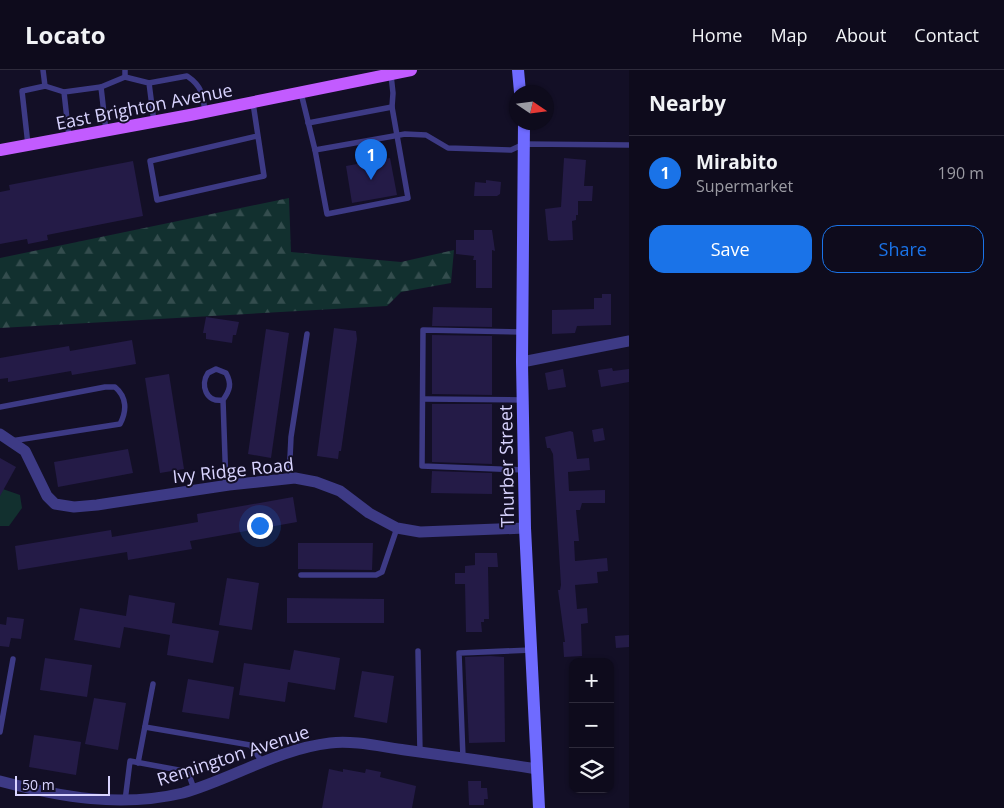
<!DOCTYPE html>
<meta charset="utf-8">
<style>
body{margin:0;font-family:"Open Sans",sans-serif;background:#1c1929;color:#f1f3f6}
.controls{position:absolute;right:15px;bottom:15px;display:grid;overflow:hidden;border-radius:10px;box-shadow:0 1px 4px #0004}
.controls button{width:45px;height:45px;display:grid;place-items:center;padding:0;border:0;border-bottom:1px solid #2e2b3b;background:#0e0b1c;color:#f1f3f6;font:25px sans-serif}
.compass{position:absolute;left:509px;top:15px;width:45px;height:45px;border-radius:50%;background:#0e0b1c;box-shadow:0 1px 4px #0004;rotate:103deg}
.scale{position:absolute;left:15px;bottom:12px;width:95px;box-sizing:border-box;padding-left:5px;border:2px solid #d9d4ff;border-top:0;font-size:14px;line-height:18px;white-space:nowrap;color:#d9d4ff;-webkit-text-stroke:4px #130f26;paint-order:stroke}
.you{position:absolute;left:259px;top:455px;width:18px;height:18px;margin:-12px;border:4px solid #fff;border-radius:50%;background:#1a73e8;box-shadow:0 0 0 8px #1a73e833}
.badge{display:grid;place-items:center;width:32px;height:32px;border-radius:50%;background:#1a73e8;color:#fff;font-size:16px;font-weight:700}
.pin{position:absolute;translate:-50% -41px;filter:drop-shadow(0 1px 2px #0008)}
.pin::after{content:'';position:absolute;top:26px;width:18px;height:15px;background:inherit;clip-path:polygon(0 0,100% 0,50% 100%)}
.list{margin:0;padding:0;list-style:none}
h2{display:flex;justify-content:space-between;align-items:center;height:65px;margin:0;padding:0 20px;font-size:21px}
h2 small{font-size:16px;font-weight:400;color:#9b9ba3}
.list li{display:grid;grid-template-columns:32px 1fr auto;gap:15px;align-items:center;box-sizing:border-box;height:75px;padding:0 20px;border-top:1px solid #2e2b3b}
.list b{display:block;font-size:19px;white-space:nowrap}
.list p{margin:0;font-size:16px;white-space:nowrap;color:#9b9ba3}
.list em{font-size:16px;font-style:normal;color:#9b9ba3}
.actions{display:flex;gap:10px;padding:15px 20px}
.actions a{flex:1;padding:11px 0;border:1px solid #1a73e8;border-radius:15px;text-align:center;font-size:18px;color:#1a73e8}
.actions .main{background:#1a73e8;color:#fff}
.icon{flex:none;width:28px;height:28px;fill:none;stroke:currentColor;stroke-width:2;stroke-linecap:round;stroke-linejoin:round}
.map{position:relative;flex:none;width:629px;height:738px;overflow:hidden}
header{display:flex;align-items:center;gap:30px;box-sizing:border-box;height:70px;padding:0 25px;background:#0e0b1c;border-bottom:1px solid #2e2b3b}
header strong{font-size:24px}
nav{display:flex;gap:28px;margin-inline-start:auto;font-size:18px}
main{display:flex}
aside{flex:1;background:#0e0b1c}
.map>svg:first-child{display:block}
.forest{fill:url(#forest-firs)}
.park{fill:#12302f}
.building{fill:#241b47}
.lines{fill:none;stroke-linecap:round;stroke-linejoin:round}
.lane{stroke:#3d3a85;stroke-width:5.5}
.street{stroke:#3d3a85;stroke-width:11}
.secondary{stroke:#6f6bff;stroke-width:12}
.primary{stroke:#c25bff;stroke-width:12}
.labels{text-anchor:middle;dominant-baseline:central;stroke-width:4;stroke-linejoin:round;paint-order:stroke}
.street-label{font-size:18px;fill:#d9d4ff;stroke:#130f26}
</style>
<header>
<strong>Locato</strong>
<nav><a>Home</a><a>Map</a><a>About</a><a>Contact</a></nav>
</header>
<main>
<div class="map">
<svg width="629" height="738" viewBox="0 0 629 738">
<defs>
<pattern id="forest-firs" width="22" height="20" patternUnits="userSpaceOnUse" patternTransform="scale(1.25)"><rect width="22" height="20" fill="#12302f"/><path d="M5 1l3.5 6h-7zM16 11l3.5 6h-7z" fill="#344d4e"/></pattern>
</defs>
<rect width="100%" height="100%" fill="#130f26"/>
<path class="forest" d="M289 128 291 182 401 192 454 180 451 213 401 222 387 236 0 258V188Z"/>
<path class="park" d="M0 418 20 425 22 438 9 456H0Z"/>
<g class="building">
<path d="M390 88 397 125 352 133 346 96Z"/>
<path d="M564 88 586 90 584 116H593L592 131H578V145H576V150L572 151 573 170 551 171 548 170 545 139 561 137Z"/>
<path d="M133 91 143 146 47 165 48 170 28 174 27 169 0 174V122L10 120 9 115Z"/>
<path d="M486 110 501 112 500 124 497 126H474L475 112 486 113Z"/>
<path d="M474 160H492L495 181 492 180V218H476V190H473L474 186 456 184V170H474Z"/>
<path d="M602 224H611V255L577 256 575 263 552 264V240L594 239V228H602Z"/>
<path d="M433 237 492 238V257L432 256Z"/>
<path d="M206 247 239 252 236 265H233L232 273 206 269V263H203Z"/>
<path d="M334 258 356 261 357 269 341 381H339L338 389 317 386Z"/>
<path d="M266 259 289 263 271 388 248 384Z"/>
<path d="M432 265 492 266V325L432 324Z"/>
<path d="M132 270 136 294 72 305 71 301 8 312V308L0 309V288L69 276 70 281Z"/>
<path d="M612 298 613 301 629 299V312L601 317 598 300Z"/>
<path d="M563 299 566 317 548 320 545 303Z"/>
<path d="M169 304 184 399 160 403 145 308Z"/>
<path d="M432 334H492V394L432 392Z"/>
<path d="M603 358 605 370 594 372 592 360Z"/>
<path d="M570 361 573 362 577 389 589 388 590 400 568 402 569 421 605 420V433H582L580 440H576L579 471H574L575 491 607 488 608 501 597 502 598 513 575 515 577 539 587 538 588 553 581 554 582 586 564 587 563 572H565L558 520H560L561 515 553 384 550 378H547L545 367Z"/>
<path d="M128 379 133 403 58 417 54 392Z"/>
<path d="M0 388 16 397 0 426Z"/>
<path d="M432 401 492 403V424L431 423Z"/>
<path d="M293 427 297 452 190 471 192 479 128 490 127 482 18 500 15 476 111 460 112 467 198 452 197 444Z"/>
<path d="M298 473H373L372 500 298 499Z"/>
<path d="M475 483H497L498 497H488L489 549H484V552H481L482 562H466L465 514H455V503H465V496L475 495Z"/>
<path d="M227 508 259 513 252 560 219 555Z"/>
<path d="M129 525 175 533 172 553 219 561 213 593 167 585 170 565 124 557 120 578 74 570 80 538 126 546Z"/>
<path d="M287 528 384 529V553H287Z"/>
<path d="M7 547 24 549 21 569 11 568 9 577 0 576V554L6 555Z"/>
<path d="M629 565V577L616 578 615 566Z"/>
<path d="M294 580 340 588 335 620 288 612 285 632 239 625 244 593 290 600Z"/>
<path d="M490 586 504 587 505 672 469 673 465 587Z"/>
<path d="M45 588 92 595 87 627 40 620Z"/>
<path d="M362 601 394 606 387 653 354 647Z"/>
<path d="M188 609 234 617 229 649 182 642Z"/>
<path d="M94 628 126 633 118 680 85 674Z"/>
<path d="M34 665 81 672 76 705 29 697Z"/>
<path d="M329 699 343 702V699L365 703 366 699 381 702 380 707 416 716 412 738H322Z"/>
<path d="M468 711H481V718H487L488 729H484V735H469Z"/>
</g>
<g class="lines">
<g class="lane">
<path d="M43 0 45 16"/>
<path d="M125 7 149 13 154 52"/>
<path d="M149 13 187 6C202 16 203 25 205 42"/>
<path d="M101 17 125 7V0"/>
<path d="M301 23 315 80 405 64 426 65 448 78 511 80 524 74 629 75"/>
<path d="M253 33 264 106 157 130 150 91 257 66"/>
<path d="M308 53 392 37"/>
<path d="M69 67 64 22 101 17 106 61"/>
<path d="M28 75 22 21 45 16 64 22"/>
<path d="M315 80 327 144 408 128 392 37 393 23 391 5"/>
<path d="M522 262 423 260 422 396 524 400"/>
<path d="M423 329 523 330"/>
<path d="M223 330C206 333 200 315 208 303L216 299 226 303C232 314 230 320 223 330L226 416"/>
<path d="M0 337 105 317H115C127 327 127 341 120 354L11 371"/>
<path d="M289 409 291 367 307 264"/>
<path d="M301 505H376L382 502 397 458"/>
<path d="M418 581 420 682"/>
<path d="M145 657 250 675 263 693"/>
<path d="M0 662 13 589"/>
<path d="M463 688 459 583 531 580"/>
<path d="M138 693 153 614"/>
<path d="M125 731 130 691 184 701 189 705 194 719"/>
</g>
<g class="street">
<path d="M522 292 629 271"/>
<path d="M0 364 25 381 47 426 55 434 74 437 97 435 229 415 295 408 316 412 340 421 369 443 397 458 420 462 525 458"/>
<path d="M0 711C61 727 120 738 183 723 232 709 278 679 330 673 354 670 382 677 405 680 449 686 493 692 537 699"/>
</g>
<g class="secondary">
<path d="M518 0 520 22"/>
<path d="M524 52 522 292 525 458 539 738"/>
</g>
<path class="primary" d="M0 80 190 45 411 0"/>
</g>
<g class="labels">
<g class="street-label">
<text transform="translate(144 36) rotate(-11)">East Brighton Avenue</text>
<text transform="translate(506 396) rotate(-91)">Thurber Street</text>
<text transform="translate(233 400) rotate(-6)">Ivy Ridge Road</text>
<text transform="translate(233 685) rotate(-18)">Remington Avenue</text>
</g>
</g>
</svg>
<div class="controls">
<button>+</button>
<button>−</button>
<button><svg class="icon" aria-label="layers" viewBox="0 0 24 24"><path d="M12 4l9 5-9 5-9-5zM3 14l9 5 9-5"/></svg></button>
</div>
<svg class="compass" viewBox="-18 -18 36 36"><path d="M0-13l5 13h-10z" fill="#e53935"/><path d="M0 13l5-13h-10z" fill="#9b9ba3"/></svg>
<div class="scale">50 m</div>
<div class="you"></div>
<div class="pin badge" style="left:371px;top:110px">1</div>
</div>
<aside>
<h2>Nearby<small></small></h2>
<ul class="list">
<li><span class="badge">1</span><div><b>Mirabito</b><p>Supermarket</p></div><em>190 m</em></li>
</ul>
<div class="actions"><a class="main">Save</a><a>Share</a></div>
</aside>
</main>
